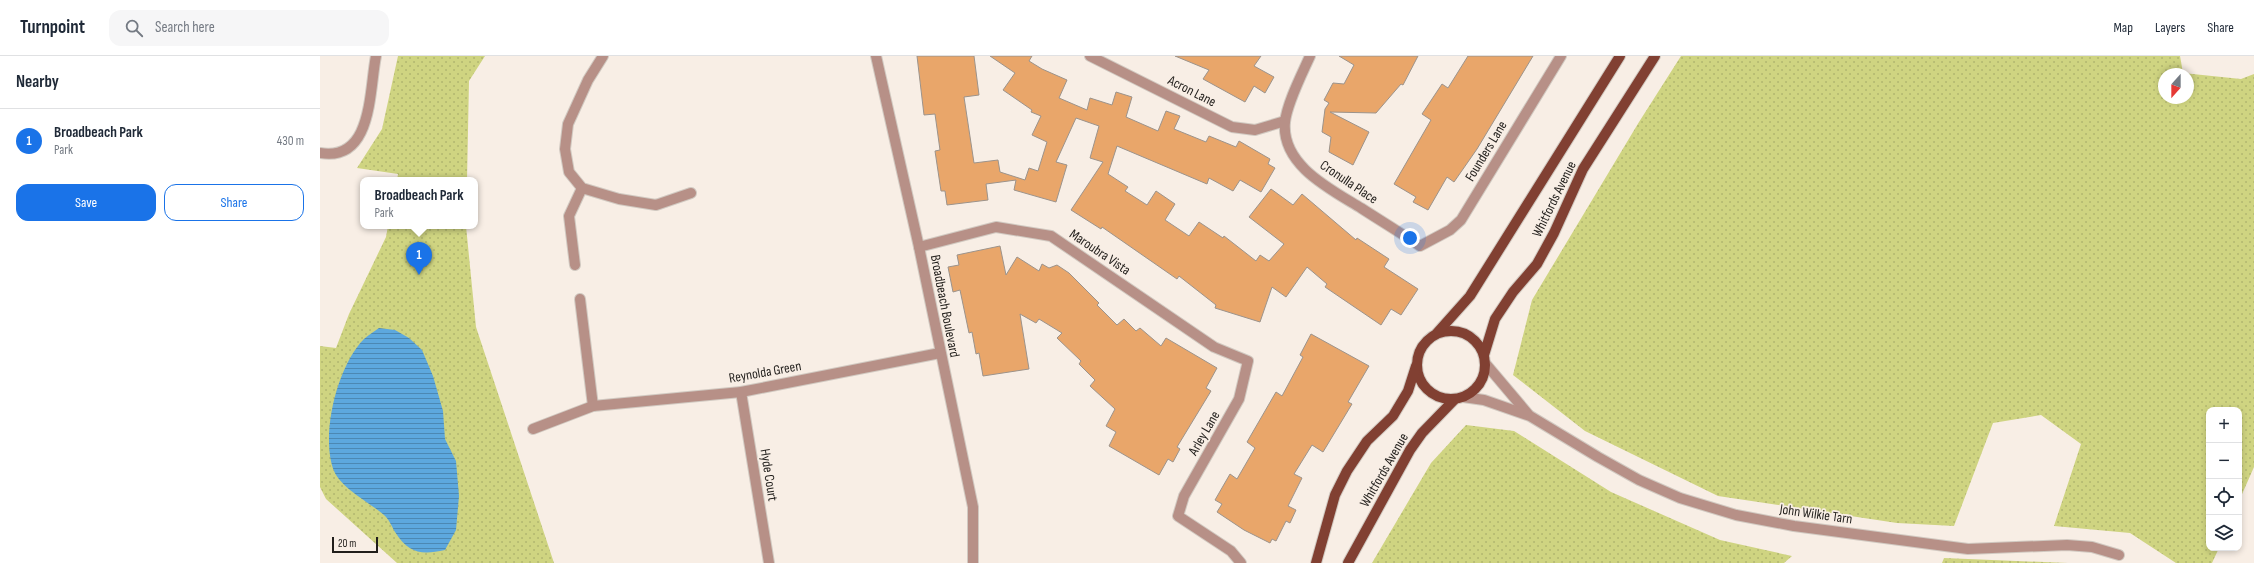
<!DOCTYPE html>
<meta charset="utf-8">
<style>
body{margin:0;font-family:"Sofia Sans Condensed",sans-serif;background:#f6f6f7;color:#1f2937}
.controls{position:absolute;right:12px;bottom:12px;display:grid;overflow:hidden;border-radius:8px;box-shadow:0 2px 6px #0003}
.controls button{width:36px;height:36px;display:grid;place-items:center;padding:0;border:0;border-bottom:1px solid #e0e1e3;background:#fff;color:#1f2937;font:20px sans-serif}
.compass{position:absolute;left:1838px;top:12px;width:36px;height:36px;border-radius:50%;background:#fff;box-shadow:0 2px 6px #0003;rotate:201deg}
.scale{position:absolute;left:12px;bottom:10px;width:46px;box-sizing:border-box;padding-left:4px;border:2px solid #211e1b;border-top:0;font-size:11px;line-height:14px;white-space:nowrap;color:#211e1b;-webkit-text-stroke:3px #f8eee5;paint-order:stroke}
.you{position:absolute;left:1090px;top:182px;width:14px;height:14px;margin:-10px;border:3px solid #fff;border-radius:50%;background:#1a73e8;box-shadow:0 0 0 6px #1a73e833}
.badge{display:grid;place-items:center;width:26px;height:26px;border-radius:50%;background:#1a73e8;color:#fff;font-size:13px;font-weight:700}
.pin{position:absolute;translate:-50% -33px;filter:drop-shadow(0 1px 2px #0008)}
.pin::after{content:'';position:absolute;top:21px;width:14px;height:12px;background:inherit;clip-path:polygon(0 0,100% 0,50% 100%)}
.popup{position:absolute;left:40px;top:121px;width:118px;height:52px;box-sizing:border-box;display:grid;place-content:center;border-radius:8px;background:#fff;filter:drop-shadow(0 1px 3px #0005);font-size:13px;white-space:nowrap;color:#747a83}
.popup b{font-size:15px;color:#1f2937}
.popup::after{content:'';position:absolute;left:50%;top:100%;margin-left:-8px;border:8px solid transparent;border-top-color:#fff}
.list{margin:0;padding:0;list-style:none}
h2{display:flex;justify-content:space-between;align-items:center;height:52px;margin:0;padding:0 16px;font-size:17px}
h2 small{font-size:13px;font-weight:400;color:#747a83}
.list li{display:grid;grid-template-columns:26px 1fr auto;gap:12px;align-items:center;box-sizing:border-box;height:64px;padding:0 16px;border-top:1px solid #e0e1e3}
.list b{display:block;font-size:15px;white-space:nowrap}
.list p{margin:0;font-size:13px;white-space:nowrap;color:#747a83}
.list em{font-size:13px;font-style:normal;color:#747a83}
.actions{display:flex;gap:8px;padding:12px 16px}
.actions a{flex:1;padding:9px 0;border:1px solid #1a73e8;border-radius:12px;text-align:center;font-size:14px;color:#1a73e8}
.actions .main{background:#1a73e8;color:#fff}
.icon{flex:none;width:22px;height:22px;fill:none;stroke:currentColor;stroke-width:2;stroke-linecap:round;stroke-linejoin:round}
.map{position:relative;flex:none;width:1934px;height:507px;overflow:hidden}
header{display:flex;align-items:center;gap:24px;box-sizing:border-box;height:56px;padding:0 20px;background:#fff;border-bottom:1px solid #e0e1e3}
header strong{font-size:19px}
nav{display:flex;gap:22px;margin-inline-start:auto;font-size:14px}
.search{width:280px;height:36px;background:#f6f6f7;display:flex;align-items:center;gap:10px;box-sizing:border-box;padding:0 14px;border-radius:12px;color:#747a83;font-size:15px}
main{display:flex}
aside{flex:1;background:#fff}
.map>svg:first-child{display:block}
.grass{fill:url(#grass-dots);fill-rule:evenodd}
.water{fill:url(#water-rules)}
.building{fill:#e9a66a;stroke:#9c938b}
.lines{fill:none;stroke-linecap:round;stroke-linejoin:round}
.minor-casing{stroke:#d1c9c1;stroke-width:12}
.major-casing{stroke:#d1c9c1;stroke-width:12}
.minor{stroke:#b79087;stroke-width:10}
.major{stroke:#814032;stroke-width:10}
.labels{text-anchor:middle;dominant-baseline:central;stroke-width:3.5;stroke-linejoin:round;paint-order:stroke}
.street-label{font-size:14px;fill:#211e1b;stroke:#f8eee5}
</style>
<header>
<strong>Turnpoint</strong>
<div class="search"><svg class="icon" aria-label="search" viewBox="0 0 24 24"><circle cx="10" cy="10" r="6"/><path d="M15 15l6 6"/></svg>Search here</div>
<nav><a>Map</a><a>Layers</a><a>Share</a></nav>
</header>
<main>
<aside>
<h2>Nearby<small></small></h2>
<ul class="list">
<li><span class="badge">1</span><div><b>Broadbeach Park</b><p>Park</p></div><em>430 m</em></li>
</ul>
<div class="actions"><a class="main">Save</a><a>Share</a></div>
</aside>
<div class="map">
<svg width="1934" height="507" viewBox="0 0 1934 507">
<defs>
<pattern id="grass-dots" width="8" height="8" patternUnits="userSpaceOnUse"><rect width="8" height="8" fill="#cfd481"/><path d="M2 2h.1M6 6h.1" fill="none" stroke="#b1b66f" stroke-width="1.8" stroke-linecap="round"/></pattern>
<pattern id="water-rules" width="6" height="5" patternUnits="userSpaceOnUse"><rect width="6" height="5" fill="#5da8de"/><path d="M0 2.5h6" fill="none" stroke="#4c88b3"/></pattern>
</defs>
<rect width="100%" height="100%" fill="#f8eee5"/>
<g class="grass">
<path d="M78 0H165L149 25 147 124H77L78 118 37 112 62 73Z"/>
<path d="M1361 0H1860L1863 17 1921 23 1934 18V411L1919 445V354H1889V492H1899L1892 507H1856L1810 477 1734 470 1761 388 1721 359 1673 367 1634 470 1577 467 1398 440 1265 375 1193 319 1212 244 1319 66ZM1844 18H1868V42H1844Z"/>
<path d="M68 170H146L156 271 234 507H77L6 443 0 431V290L16 292 29 258 66 181Z"/>
<path d="M1146 369 1194 375 1291 436 1400 484 1472 500 1464 507H1052L1111 407Z"/>
<path d="M1624 502 1748 507H1622Z"/>
</g>
<path class="water" d="M59 272 75 274 89 282 102 294 113 320 123 355 125 383 136 405 139 440 136 474 125 494C102 499 89 498 75 476 72 471 69 463 64 459 49 446 22 433 14 415 0 380 17 310 44 283 48 279 54 276 59 272Z"/>
<g class="building">
<path d="M597 0H654L659 39 644 41 654 107 678 104 680 116 705 124 709 112 718 115 727 86 712 79 721 60 711 56 712 54 683 34 695 17 670 0H712L709 5 722 13 747 24 739 42 767 54 770 42 792 49 796 36 812 41 806 61 838 75 846 55 860 60 854 73 886 86 889 80 916 91 919 85 950 103 948 108 955 112 941 136 920 124 913 135 889 122 887 128 797 90 788 118 808 131 805 135 827 149 836 135 855 148 845 164 869 180 879 166 903 182 904 180 936 205 940 199 949 205 964 188 929 161 951 133 973 149 982 138 1036 184 1037 182 1069 203 1064 211 1098 233 1081 259 1071 253 1061 269 1005 231 1007 228 987 211 966 241 952 231 940 266 895 252 896 249 859 220 857 223 782 171 781 173 751 154 783 106 770 102 779 70 756 62 736 106 747 109 736 146 694 134 696 124 666 128 668 144 627 149 625 135H621L615 95 620 94 615 58 604 59Z"/>
<path d="M855 0H941L934 10 954 21 945 37 934 30 925 46 883 23 889 14Z"/>
<path d="M1019 0H1098L1083 29 1081 28 1056 57 1010 56 1049 76 1033 109 1009 96 1011 81 1002 76 1005 53 1009 47 1004 44 1013 27 1024 28 1034 9Z"/>
<path d="M1148 0H1213L1157 93 1134 126 1127 121 1108 154 1093 146 1096 141 1074 128 1111 64 1102 58 1122 28 1128 32Z"/>
<path d="M680 190 686 219 697 201 719 215 722 208 729 212 737 209 749 217 779 247 777 249 797 269 804 263 816 275 820 272 841 290 846 282 897 312 886 332 891 335 857 391 860 393 853 406 848 403 839 419 789 390 796 376 786 370 795 353 770 330 775 324 759 308 761 305 737 282 742 277 719 263 716 267 700 258 709 313 663 320 659 297 656 298 652 276 649 277 640 234 633 236 628 211 639 209 637 199Z"/>
<path d="M991 278 1049 310 1028 346 1032 348 1003 396 992 389 974 418 982 422 968 450 976 454 970 467 966 465 956 485 952 483 950 487 924 474 897 456 902 448 895 444 910 418 917 423 935 392 927 386 956 336 962 340 983 301 980 299Z"/>
</g>
<g class="lines">
<g class="minor-casing">
<g id="minor">
<path d="M283 0 268 24 248 68 245 93 249 116 262 132 299 143 336 149 371 137"/>
<path d="M556 0 599 191 653 451V507"/>
<path d="M770 0 912 71 935 74 965 65"/>
<path d="M990 0C982 18 967 47 965 66 961 109 1010 133 1041 152 1061 165 1081 177 1100 190L1130 174 1141 164 1241 0"/>
<path d="M0 97C53 106 49 35 56 0"/>
<path d="M599 191 676 171 731 180 894 291 928 305 919 343 864 440 858 460 911 495 921 507"/>
<path d="M255 209 249 160 262 132"/>
<path d="M260 243 273 350"/>
<path d="M1165 307 1208 358"/>
<path d="M421 336 449 507"/>
<path d="M1143 341 1164 344 1210 360 1278 401 1319 424 1360 442 1416 459 1474 470 1648 493 1747 489 1772 491 1799 499"/>
<path d="M213 373 273 350 421 336 620 297"/>
</g>
</g>
<g class="major-casing">
<g id="major">
<circle cx="1131" cy="309" r="34"/>
<path d="M1117 277 1150 240 1300 0"/>
<path d="M1164 299 1175 263 1193 236 1217 208 1234 177 1263 113 1335 0"/>
<path d="M996 507 1015 439 1027 415 1047 385 1073 360 1088 335 1096 310"/>
<path d="M1028 507 1090 394 1102 377 1135 343"/>
</g>
</g>
<use href="#minor" class="minor"/>
<use href="#major" class="major"/>
</g>
<g class="labels">
<g class="street-label">
<text transform="translate(872 35) rotate(27)">Acron Lane</text>
<text transform="translate(1166 95) rotate(-59)">Founders Lane</text>
<text transform="translate(1029 126) rotate(34)">Cronulla Place</text>
<text transform="translate(1234 143) rotate(-64)">Whitfords Avenue</text>
<text transform="translate(780 196) rotate(34)">Maroubra Vista</text>
<text transform="translate(625 250) rotate(79)">Broadbeach Boulevard</text>
<text transform="translate(445 316) rotate(-10)">Reynolda Green</text>
<text transform="translate(884 377) rotate(-60)">Arley Lane</text>
<text transform="translate(1064 414) rotate(-60)">Whitfords Avenue</text>
<text transform="translate(449 419) rotate(81)">Hyde Court</text>
<text transform="translate(1496 458) rotate(8)">John Wilkie Tarn</text>
</g>
</g>
</svg>
<div class="controls">
<button>+</button>
<button>−</button>
<button><svg class="icon" aria-label="locate" viewBox="0 0 24 24"><circle cx="12" cy="12" r="6"/><path d="M12 2v4M12 18v4M2 12h4M18 12h4"/></svg></button>
<button><svg class="icon" aria-label="layers" viewBox="0 0 24 24"><path d="M12 4l9 5-9 5-9-5zM3 14l9 5 9-5"/></svg></button>
</div>
<svg class="compass" viewBox="-18 -18 36 36"><path d="M0-13l5 13h-10z" fill="#e53935"/><path d="M0 13l5-13h-10z" fill="#747a83"/></svg>
<div class="scale">20 m</div>
<div class="you"></div>
<div class="pin badge" style="left:99px;top:219px">1</div>
<div class="popup"><b>Broadbeach Park</b>Park</div>
</div>
</main>
